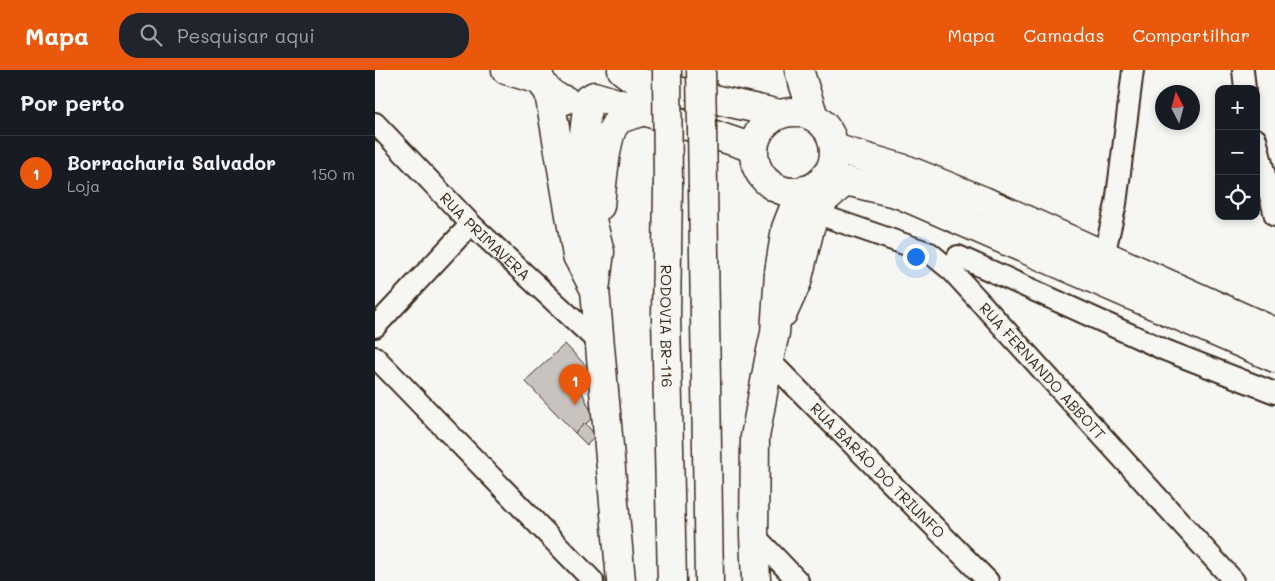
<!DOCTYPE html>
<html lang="pt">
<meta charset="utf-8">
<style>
body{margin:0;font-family:Mali,sans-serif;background:#20242c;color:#f1f3f6}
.controls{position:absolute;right:15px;top:15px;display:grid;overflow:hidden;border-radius:10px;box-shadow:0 2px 8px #0003}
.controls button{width:45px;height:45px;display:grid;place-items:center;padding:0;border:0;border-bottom:1px solid #363941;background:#171b24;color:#f1f3f6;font:25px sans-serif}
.compass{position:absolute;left:780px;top:15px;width:45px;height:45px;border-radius:50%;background:#171b24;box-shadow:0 2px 8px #0003;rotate:354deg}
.you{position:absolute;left:540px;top:186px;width:18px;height:18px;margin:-12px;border:4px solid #fff;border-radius:50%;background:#1a73e8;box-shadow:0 0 0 8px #1a73e833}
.badge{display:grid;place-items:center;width:32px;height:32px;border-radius:50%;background:#ea580c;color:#fff;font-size:16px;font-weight:700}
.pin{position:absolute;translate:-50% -41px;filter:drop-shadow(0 1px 2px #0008)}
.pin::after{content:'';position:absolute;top:26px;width:18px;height:15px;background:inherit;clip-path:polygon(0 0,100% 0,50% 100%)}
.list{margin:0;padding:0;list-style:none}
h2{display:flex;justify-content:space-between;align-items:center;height:65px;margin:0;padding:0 20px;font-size:21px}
h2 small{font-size:16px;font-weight:400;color:#9ea1a6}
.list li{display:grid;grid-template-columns:32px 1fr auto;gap:15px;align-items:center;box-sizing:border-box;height:75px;padding:0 20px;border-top:1px solid #363941}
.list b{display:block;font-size:19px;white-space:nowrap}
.list p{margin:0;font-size:16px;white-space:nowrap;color:#9ea1a6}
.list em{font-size:16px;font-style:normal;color:#9ea1a6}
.icon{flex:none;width:28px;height:28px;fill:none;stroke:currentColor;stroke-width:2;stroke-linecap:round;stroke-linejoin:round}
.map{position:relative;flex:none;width:900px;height:511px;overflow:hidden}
header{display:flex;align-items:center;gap:30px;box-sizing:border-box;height:70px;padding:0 25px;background:#ea580c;color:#fff}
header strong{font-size:24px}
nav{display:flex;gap:28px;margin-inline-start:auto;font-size:18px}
.search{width:350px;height:45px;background:#20242c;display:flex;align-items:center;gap:12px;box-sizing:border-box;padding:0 18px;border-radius:20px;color:#9ea1a6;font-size:19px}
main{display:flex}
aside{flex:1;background:#171b24}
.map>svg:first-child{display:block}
.building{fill:#c8c3be;stroke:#3b2a1e}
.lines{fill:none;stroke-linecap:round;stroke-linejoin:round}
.street-casing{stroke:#3b2a1e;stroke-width:24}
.secondary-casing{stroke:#3b2a1e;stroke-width:31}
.highway-casing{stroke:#3b2a1e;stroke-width:31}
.street{stroke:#f6f6f2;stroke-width:20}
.secondary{stroke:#f6f6f2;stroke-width:28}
.highway{stroke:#f6f6f2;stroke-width:28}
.highway-bridge-casing{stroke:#3b2a1e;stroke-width:31;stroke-linecap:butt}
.highway-bridge{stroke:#f6f6f2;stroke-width:28}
.labels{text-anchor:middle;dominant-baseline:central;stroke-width:4;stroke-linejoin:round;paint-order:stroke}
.street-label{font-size:15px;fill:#3b2a1e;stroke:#f6f6f2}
</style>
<header>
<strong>Mapa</strong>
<div class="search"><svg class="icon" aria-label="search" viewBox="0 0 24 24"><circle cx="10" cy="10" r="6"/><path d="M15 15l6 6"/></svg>Pesquisar aqui</div>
<nav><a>Mapa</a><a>Camadas</a><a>Compartilhar</a></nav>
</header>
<main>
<aside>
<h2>Por perto<small></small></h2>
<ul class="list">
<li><span class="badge">1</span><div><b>Borracharia Salvador</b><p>Loja</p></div><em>150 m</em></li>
</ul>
</aside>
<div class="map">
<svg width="900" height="511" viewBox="0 0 900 511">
<rect width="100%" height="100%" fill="#f6f6f2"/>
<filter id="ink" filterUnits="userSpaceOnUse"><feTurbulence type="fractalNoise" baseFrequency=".02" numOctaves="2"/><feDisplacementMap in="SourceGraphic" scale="10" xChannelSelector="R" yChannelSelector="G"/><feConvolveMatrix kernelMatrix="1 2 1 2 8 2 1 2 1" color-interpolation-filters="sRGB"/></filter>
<g filter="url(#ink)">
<g class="building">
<path d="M190 274 216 301 203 314 219 347 200 363 150 311Z"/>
<path d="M210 353 221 366 212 375 200 363Z"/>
</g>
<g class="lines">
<g class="street-casing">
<g id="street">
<path d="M868 0 870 19"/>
<path id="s1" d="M0 53 96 154 225 274"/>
<path d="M881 69 900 146"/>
<path id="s2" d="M440 143 555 183 577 201 859 511"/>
<path d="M729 185 741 134 758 0"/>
<path d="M583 186 790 280 900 323"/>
<path d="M0 257 96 154"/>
<path d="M0 287 218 511"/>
<path id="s3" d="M394 290 613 511"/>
<path d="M379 465 423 511"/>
</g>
</g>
<g class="secondary-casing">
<g id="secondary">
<path d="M131 0 164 10"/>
<path d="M162 0C166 15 174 26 190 30"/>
<path d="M247 0 263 12 405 44"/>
<path d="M424 0 439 47"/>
<path d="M174 23 202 186 220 220 246 511"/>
<path d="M219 26 269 41 378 78"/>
<path d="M213 29 207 81 213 134 225 182 220 220"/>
<circle cx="419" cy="82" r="40"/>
<path d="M459 78 533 100 609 131 900 262"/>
<path d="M450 106 524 124 900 288"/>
<path d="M225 136C227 118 230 62 243 51 249 46 262 44 269 41"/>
<path d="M408 243 422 212 435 158 440 143 451 128 471 111"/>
<path d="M381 511 379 465 380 367 394 290 400 263 404 202 411 158 420 135 429 120"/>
</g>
</g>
<g class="highway-casing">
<g id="highway">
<path id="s4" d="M293 117 291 246 297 511"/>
<path d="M328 117 334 511"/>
</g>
</g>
<use href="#street" class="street"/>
<use href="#secondary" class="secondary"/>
<use href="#highway" class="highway"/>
<g class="highway-bridge-casing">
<g id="highway-bridge">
<path d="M292 0 293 117"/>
<path d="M326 0 328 117"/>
</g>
</g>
<use href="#highway-bridge" class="highway-bridge"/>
</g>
</g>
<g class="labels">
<g class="street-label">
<text stroke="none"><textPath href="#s1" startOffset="158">RUA PRIMAVERA</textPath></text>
<text stroke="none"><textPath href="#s4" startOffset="139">RODOVIA BR-116</textPath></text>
<text stroke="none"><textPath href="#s2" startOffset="285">RUA FERNANDO ABBOTT</textPath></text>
<text stroke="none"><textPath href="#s3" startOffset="155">RUA BARÃO DO TRIUNFO</textPath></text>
</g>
</g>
</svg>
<div class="controls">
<button>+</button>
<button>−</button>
<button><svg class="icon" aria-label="locate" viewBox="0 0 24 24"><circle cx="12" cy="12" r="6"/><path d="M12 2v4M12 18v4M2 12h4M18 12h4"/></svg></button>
</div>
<svg class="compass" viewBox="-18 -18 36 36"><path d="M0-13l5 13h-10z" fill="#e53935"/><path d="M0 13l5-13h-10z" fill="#9ea1a6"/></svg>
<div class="you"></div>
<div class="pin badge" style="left:200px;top:335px">1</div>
</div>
</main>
